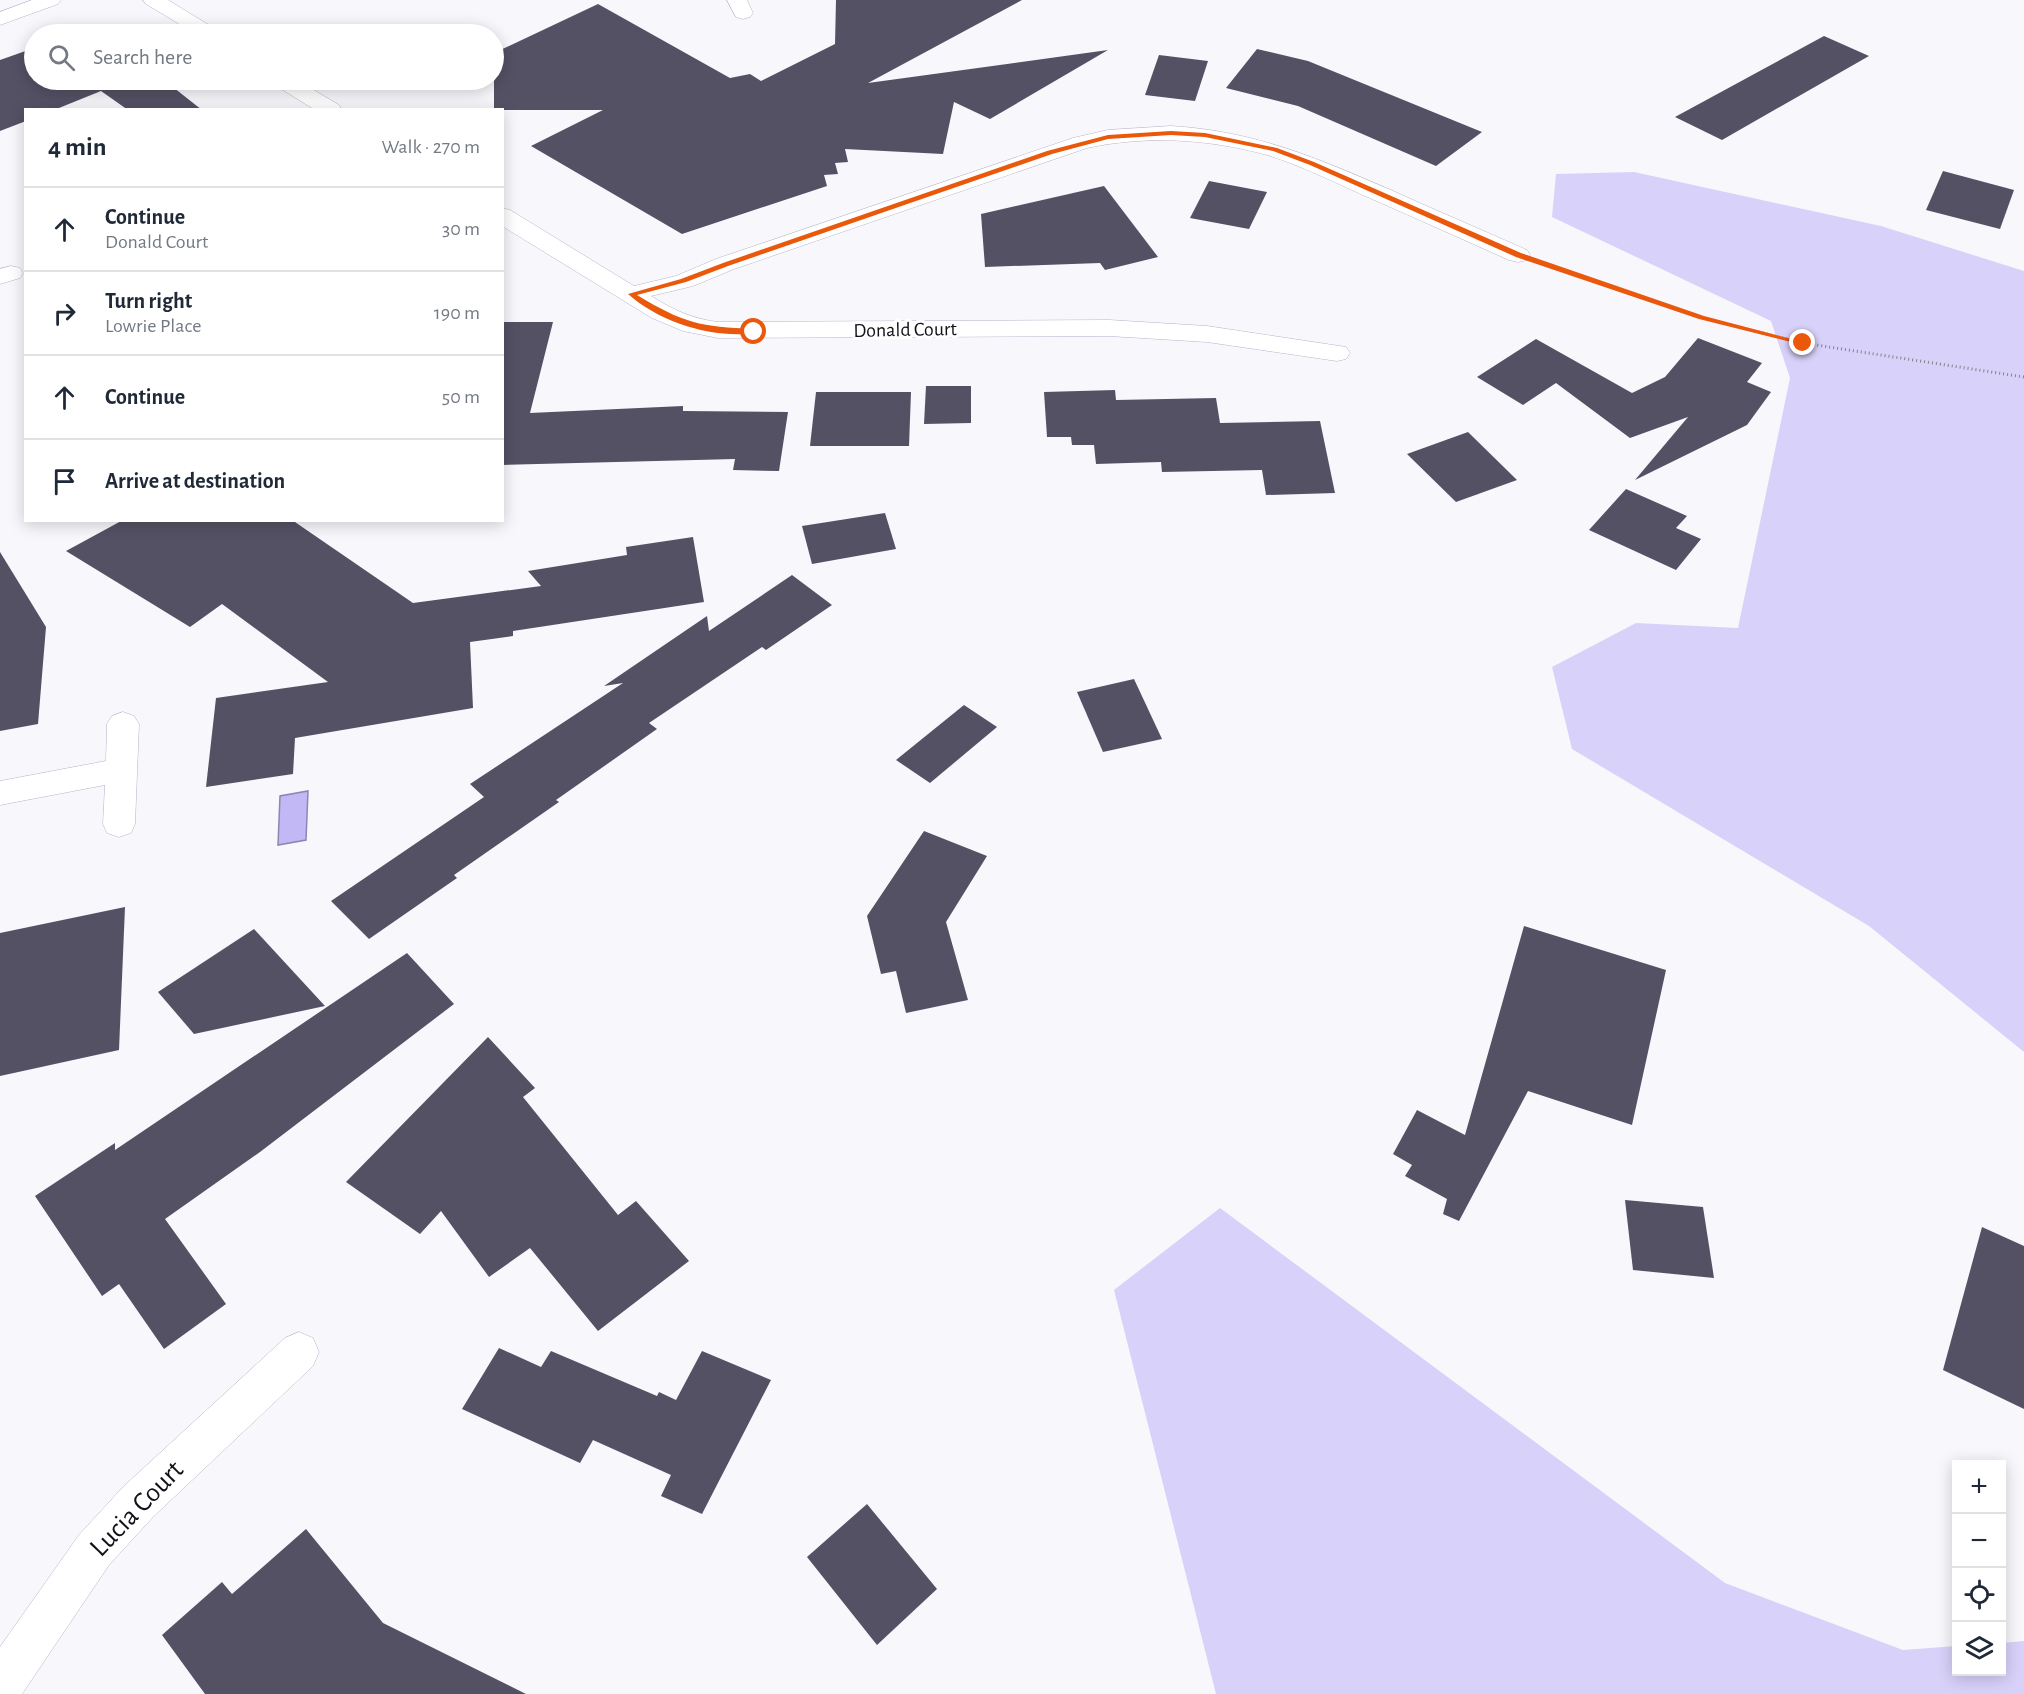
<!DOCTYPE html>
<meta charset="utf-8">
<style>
body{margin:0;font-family:"Alegreya Sans",sans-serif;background:#f2f2f3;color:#1f2937}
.controls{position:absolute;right:18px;bottom:18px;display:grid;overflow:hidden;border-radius:0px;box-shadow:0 3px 15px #0003}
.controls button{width:54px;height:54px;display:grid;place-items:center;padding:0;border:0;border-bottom:2px solid #e0e1e3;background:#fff;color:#1f2937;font:30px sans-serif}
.stop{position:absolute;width:18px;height:18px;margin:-14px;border:4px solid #ea580c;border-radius:50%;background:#fff}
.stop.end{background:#ea580c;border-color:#fff;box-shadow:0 2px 6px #0008}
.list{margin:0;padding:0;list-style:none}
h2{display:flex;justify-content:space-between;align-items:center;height:78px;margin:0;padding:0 24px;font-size:26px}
h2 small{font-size:20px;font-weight:400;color:#747a83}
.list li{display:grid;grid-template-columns:39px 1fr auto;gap:18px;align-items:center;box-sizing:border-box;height:84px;padding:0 24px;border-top:2px solid #e0e1e3}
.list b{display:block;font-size:22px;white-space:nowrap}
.list p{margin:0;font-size:20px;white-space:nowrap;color:#747a83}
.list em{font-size:20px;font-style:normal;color:#747a83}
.icon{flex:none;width:33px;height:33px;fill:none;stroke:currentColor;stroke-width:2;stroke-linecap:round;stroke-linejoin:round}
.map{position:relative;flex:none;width:2024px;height:1694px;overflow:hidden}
.search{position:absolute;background:#fff;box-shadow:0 3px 15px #0003;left:24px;top:24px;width:480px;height:66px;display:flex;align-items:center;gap:15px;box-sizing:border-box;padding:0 21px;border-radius:33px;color:#747a83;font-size:22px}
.panel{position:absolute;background:#fff;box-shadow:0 3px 15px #0003;left:24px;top:108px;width:480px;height:414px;border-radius:0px}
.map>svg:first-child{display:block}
.green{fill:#d8d2fa}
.water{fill:#c2b8f5;stroke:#8d86b3;stroke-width:1.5}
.building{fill:#545165}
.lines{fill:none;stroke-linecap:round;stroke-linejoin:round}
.minor-casing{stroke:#b7b3ca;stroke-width:1}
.path{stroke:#848389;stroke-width:3;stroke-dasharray:1 3;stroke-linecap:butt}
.minor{fill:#fff;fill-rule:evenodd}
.route{fill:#ea580c}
.labels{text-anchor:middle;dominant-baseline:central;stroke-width:6;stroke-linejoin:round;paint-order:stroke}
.far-street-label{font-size:20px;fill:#121119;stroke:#fff}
.near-street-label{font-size:28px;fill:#121119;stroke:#fff}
</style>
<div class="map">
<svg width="2024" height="1694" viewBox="0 0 2024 1694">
<rect width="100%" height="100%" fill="#f8f7fc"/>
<g class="green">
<path d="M1634 172 1881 226 2024 271V1052L1869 926 1572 749 1552 667 1636 623 1738 628 1790 378 1771 321 1552 217 1556 174Z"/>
<path d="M1220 1208 1725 1583 1903 1650 1956 1646V1672H2002V1643L2024 1641V1694H1216L1114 1290Z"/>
</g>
<path class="water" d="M308 791 306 840 278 845 280 796Z"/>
<g class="building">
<path d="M836 0H1022L868 83 1108 50 990 119 954 102 943 154 845 149 848 162 835 163 838 174 824 175 827 186 682 234 531 146 603 110H494V53L598 4 730 78 750 74 761 81 835 44Z"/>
<path d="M1824 36 1869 56 1722 140 1675 117Z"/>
<path d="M34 48V80H164L202 110H128L101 91 54 110H26V121L0 131V60Z"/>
<path d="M1257 49 1308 61 1482 132 1436 166 1298 106 1226 88Z"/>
<path d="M1159 55 1208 61 1195 101 1145 95Z"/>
<path d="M1943 171 2014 190 2000 229 1926 210Z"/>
<path d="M1209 181 1267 192 1249 229 1190 218Z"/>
<path d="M1104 186 1158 257 1105 270 1100 263 985 267 981 214Z"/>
<path d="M502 322H553L530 413 683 406V411L788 412 779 471 733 470 735 459 502 465Z"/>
<path d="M1698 338 1762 363 1747 382 1771 392 1747 425 1635 480 1688 417 1630 438 1556 383 1523 405 1477 377 1536 339 1632 393 1665 377Z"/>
<path d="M926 386H971V423L924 424Z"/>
<path d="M1115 390 1116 400 1216 398 1220 423 1320 421 1335 493 1266 495 1262 470 1162 472 1161 462 1096 464 1094 445H1072L1071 437H1047L1044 392Z"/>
<path d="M816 392H911L909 446H810Z"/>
<path d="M1468 432 1517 480 1456 502 1407 454Z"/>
<path d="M1626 489 1687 516 1676 528 1701 539 1676 570 1589 530Z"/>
<path d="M885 513 896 549 812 564 802 526Z"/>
<path d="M123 520H292L413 603 541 586 528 571 627 555 626 547 693 537 704 602 513 631V636L470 642 473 708 295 738 293 774 206 787 216 698 328 682 222 604 190 627 66 551Z"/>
<path d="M0 552 46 627 38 724 0 731Z"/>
<path d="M792 575 832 605 766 650 762 647 649 723 657 729 556 800 559 802 454 875 457 878 369 939 331 901 484 797 470 784 623 683 604 686 707 616 709 631Z"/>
<path d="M1134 679 1162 739 1103 752 1077 692Z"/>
<path d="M964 705 997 727 930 783 896 760Z"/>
<path d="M924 831 987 856 946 922 968 1000 906 1013 896 971 881 974 867 916Z"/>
<path d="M125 907 119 1050 0 1076V933Z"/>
<path d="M1524 926 1666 970 1632 1125 1528 1091 1459 1221 1443 1214 1447 1199 1405 1176 1412 1165 1393 1154 1417 1110 1465 1135Z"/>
<path d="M254 929 325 1006 194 1034 158 992Z"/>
<path d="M407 953 454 1004 260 1152 165 1219 226 1304 164 1349 119 1284 102 1296 35 1196 115 1143V1150Z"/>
<path d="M488 1037 535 1088 523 1097 618 1215 636 1201 689 1261 598 1331 530 1248 489 1277 441 1211 420 1234 346 1182Z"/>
<path d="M1625 1200 1703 1207 1714 1278 1633 1270Z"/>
<path d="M1982 1227 2024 1246V1409L1943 1370Z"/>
<path d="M499 1348 541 1367 551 1351 657 1396 659 1392 676 1400 702 1351 771 1380 702 1514 661 1496 671 1475 593 1440 580 1463 462 1409Z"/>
<path d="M867 1504 937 1589 877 1645 807 1557Z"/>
<path d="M306 1529 383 1623 526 1694H205L162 1635 222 1582 232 1594Z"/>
</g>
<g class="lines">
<g class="minor-casing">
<g id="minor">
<path d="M32 0H61L58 4 0 25V12Z"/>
<path d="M143 0H168L217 30 220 34H196L146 4Z"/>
<path d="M727 0H747L753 13 750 17 743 19 736 17Z"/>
<path d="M272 80H297L339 105 342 110H315L275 85Z"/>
<path d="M1171 126C1255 131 1317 158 1393 191 1437 211 1482 230 1527 250L1530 255 1527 260 1518 262 1509 260C1464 240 1418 219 1372 199 1338 184 1303 166 1267 155 1209 139 1147 135 1087 148L734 269 693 286 651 296C673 310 693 319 718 322L1109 320 1207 326 1346 347 1350 353 1346 359 1337 361 1207 342 1109 336 718 338 683 331 652 318 502 226V208L510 210 634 286 676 276 716 259 1073 138 1108 130Z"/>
<path d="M11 266 20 268 23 273 20 278 0 284V269Z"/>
<path d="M123 712 134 716 139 724 135 824 131 833 119 837 107 833 103 824 105 785 0 805V781L106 761 107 724 112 716Z"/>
<path d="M299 1332 313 1338 319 1352 313 1366 153 1517 109 1565 22 1694H0V1647L79 1535 123 1487 285 1338Z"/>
</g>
</g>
<path class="path" d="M1553 267 1702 318 1803 343 2024 377"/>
<use href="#minor" class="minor"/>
</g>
<path class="route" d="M1171 131 1205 133 1277 148 1314 162 1521 253 1704 316 1807 343 1803 345 1699 319 1516 257 1310 165 1273 151 1205 137 1171 135 1108 139 1052 154 728 266 686 282 637 295C683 323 701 327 754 329L758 332 757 333C713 339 661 323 628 294L681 279 723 263 1047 151 1108 135Z"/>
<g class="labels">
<g class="far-street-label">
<text transform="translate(905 330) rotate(-1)">Donald Court</text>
</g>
<g class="near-street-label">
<text transform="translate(137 1509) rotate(-46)">Lucia Court</text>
</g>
</g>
</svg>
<div class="controls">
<button>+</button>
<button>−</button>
<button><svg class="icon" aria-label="locate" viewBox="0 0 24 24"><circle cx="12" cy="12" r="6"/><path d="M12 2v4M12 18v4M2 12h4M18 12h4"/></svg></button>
<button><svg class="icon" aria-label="layers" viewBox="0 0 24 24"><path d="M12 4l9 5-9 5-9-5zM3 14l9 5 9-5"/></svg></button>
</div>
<div class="stop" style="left:754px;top:332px"></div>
<div class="stop end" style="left:1803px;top:343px"></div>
<div class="search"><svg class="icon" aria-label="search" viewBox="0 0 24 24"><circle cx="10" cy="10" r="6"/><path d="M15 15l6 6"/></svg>Search here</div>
<section class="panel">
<h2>4 min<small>Walk · 270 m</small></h2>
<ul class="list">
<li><svg class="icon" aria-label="ahead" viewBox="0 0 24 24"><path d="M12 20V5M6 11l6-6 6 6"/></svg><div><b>Continue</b><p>Donald Court</p></div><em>30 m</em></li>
<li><svg class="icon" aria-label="right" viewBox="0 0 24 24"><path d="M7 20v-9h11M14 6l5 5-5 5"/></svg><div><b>Turn right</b><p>Lowrie Place</p></div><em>190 m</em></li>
<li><svg class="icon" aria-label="ahead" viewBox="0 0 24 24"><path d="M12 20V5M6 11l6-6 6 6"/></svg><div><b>Continue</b></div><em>50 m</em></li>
<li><svg class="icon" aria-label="arrive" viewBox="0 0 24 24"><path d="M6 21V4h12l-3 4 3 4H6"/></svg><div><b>Arrive at destination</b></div></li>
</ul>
</section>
</div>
